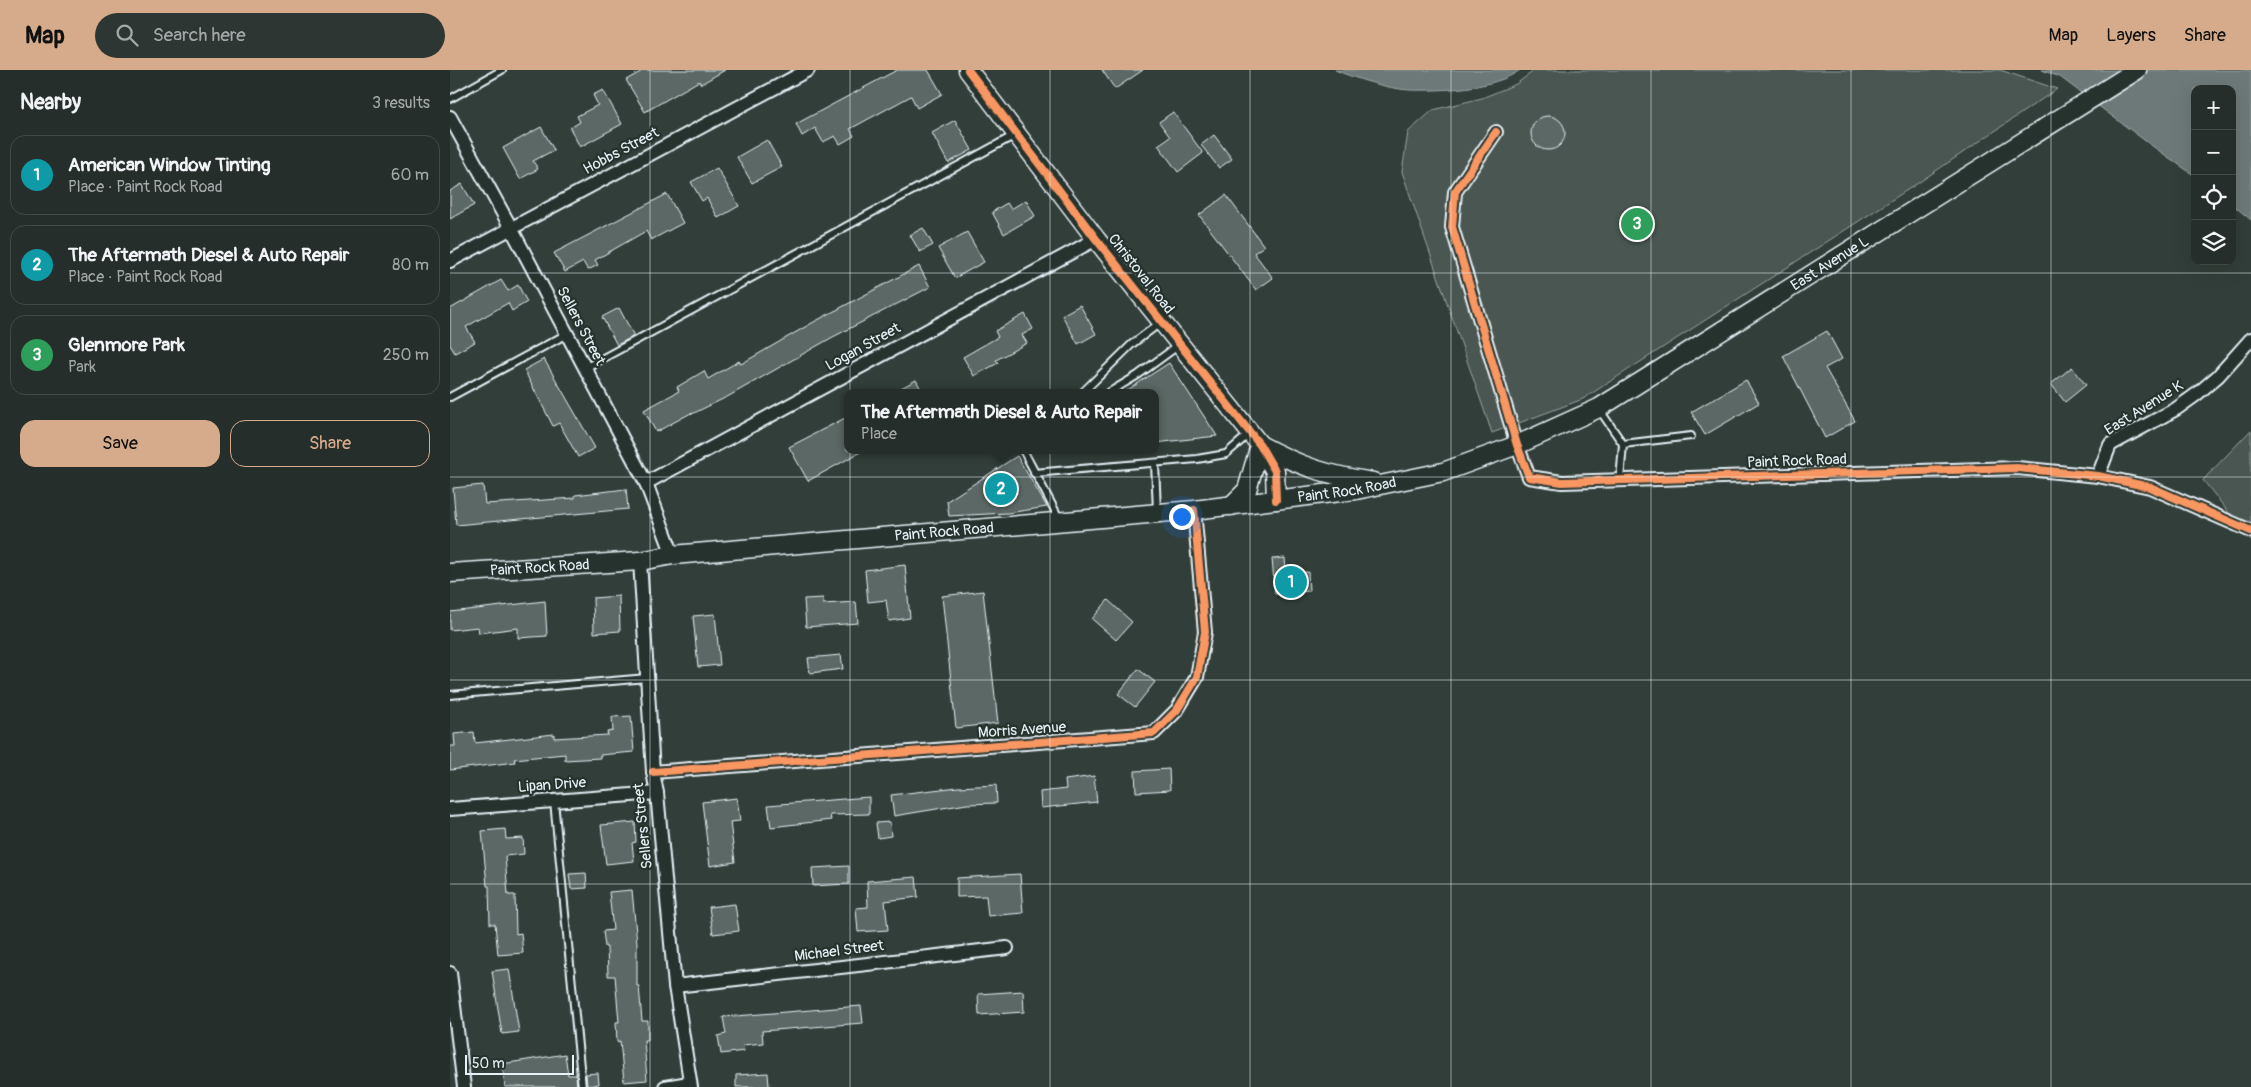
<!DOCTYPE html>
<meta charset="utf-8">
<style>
body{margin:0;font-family:Pangolin,sans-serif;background:#2e3633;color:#f1f3f6}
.controls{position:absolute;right:15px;top:15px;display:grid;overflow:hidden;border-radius:10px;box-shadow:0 5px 20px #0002}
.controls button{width:45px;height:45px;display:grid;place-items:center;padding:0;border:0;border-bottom:1px solid #424a47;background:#262e2b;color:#f1f3f6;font:25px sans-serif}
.scale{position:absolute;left:15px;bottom:12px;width:109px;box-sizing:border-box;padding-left:5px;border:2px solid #e8f1f8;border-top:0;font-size:14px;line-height:18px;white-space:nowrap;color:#e8f1f8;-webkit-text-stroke:4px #26332d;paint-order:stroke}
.you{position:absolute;left:731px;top:446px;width:18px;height:18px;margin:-12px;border:4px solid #fff;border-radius:50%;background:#1a73e8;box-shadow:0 0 0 8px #1a73e833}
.badge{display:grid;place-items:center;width:32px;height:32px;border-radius:50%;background:#d6ab8b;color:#fff;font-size:16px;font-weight:700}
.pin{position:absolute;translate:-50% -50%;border:2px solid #fff;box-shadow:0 1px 5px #0006}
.popup{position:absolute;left:394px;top:319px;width:315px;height:65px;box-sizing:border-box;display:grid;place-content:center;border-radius:10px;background:#262e2b;filter:drop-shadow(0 1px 4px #0005);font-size:16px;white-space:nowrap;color:#a4a8a9}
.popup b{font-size:19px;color:#f1f3f6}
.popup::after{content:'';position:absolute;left:50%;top:100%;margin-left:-10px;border:10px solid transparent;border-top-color:#262e2b}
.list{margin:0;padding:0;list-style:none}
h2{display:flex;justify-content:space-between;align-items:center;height:65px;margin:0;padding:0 20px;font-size:21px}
h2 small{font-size:16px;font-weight:400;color:#a4a8a9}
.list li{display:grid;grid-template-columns:32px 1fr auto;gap:15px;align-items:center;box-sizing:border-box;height:80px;margin:0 10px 10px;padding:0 10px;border:1px solid #424a47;border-radius:15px}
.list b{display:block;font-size:19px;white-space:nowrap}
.list p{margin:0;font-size:16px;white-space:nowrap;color:#a4a8a9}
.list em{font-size:16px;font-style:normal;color:#a4a8a9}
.actions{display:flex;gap:10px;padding:15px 20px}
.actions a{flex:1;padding:11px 0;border:1px solid #d6ab8b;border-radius:15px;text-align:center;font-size:18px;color:#d6ab8b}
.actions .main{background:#d6ab8b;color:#111}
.icon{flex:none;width:28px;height:28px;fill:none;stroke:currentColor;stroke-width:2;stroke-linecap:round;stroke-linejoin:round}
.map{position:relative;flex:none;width:1801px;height:1017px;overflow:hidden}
header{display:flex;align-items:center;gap:30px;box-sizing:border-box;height:70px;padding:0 25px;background:#d6ab8b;color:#111}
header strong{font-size:24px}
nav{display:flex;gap:28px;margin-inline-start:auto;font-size:18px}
.search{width:350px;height:45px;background:#2e3633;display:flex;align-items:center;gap:12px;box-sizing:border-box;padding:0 18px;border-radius:28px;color:#a4a8a9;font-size:19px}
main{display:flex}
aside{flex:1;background:#262e2b}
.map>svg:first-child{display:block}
.green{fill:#495651;stroke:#98a4a4}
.water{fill:#6d7978;stroke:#9ea9ab}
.building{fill:#5c6865;stroke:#e8f1f8}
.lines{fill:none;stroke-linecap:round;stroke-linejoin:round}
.lane-casing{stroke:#e8f1f8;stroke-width:10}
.street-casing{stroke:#e8f1f8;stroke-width:16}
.secondary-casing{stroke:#e8f1f8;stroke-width:21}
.lane{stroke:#26332d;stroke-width:6}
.street{stroke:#26332d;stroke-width:12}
.secondary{stroke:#26332d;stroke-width:18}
.cycleway-casing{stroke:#26332d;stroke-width:11}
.cycleway{stroke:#f99763;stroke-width:8}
.grid{fill:none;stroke:#e8f1f8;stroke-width:1;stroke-opacity:0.55}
.labels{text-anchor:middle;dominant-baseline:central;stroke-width:4.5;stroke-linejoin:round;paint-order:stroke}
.street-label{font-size:15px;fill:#e8f1f8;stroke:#26332d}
</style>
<header>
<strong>Map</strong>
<div class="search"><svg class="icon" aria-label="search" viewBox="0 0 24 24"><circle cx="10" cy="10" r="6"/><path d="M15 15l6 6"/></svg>Search here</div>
<nav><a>Map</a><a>Layers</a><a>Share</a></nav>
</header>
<main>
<aside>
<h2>Nearby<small>3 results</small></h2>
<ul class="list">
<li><span class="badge" style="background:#0f9aa8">1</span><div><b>American Window Tinting</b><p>Place · Paint Rock Road</p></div><em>60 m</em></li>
<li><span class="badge" style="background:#0f9aa8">2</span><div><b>The Aftermath Diesel &amp; Auto Repair</b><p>Place · Paint Rock Road</p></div><em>80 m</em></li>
<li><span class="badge" style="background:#2e9e5b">3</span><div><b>Glenmore Park</b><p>Park</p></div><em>250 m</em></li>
</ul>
<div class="actions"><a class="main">Save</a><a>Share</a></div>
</aside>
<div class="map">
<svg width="1801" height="1017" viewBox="0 0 1801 1017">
<rect width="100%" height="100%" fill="#323e39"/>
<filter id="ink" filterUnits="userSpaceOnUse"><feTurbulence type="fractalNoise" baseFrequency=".02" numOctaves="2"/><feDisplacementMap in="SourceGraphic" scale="10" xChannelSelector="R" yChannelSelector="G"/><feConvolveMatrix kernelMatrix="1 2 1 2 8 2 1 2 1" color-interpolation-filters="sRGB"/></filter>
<g filter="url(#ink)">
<g class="green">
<path d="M1085 0H1550L1607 19 1468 113 1133 329 1042 363 952 102 958 62 983 40 1032 28 1066 14Z"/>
<path d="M1801 360V471L1753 410Z"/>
</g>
<g class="water">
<path d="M885 0H1070C1045 19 990 21 959 20 939 19 903 8 885 0Z"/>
<path d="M1592 0H1801V150L1782 134V19H1745V106L1698 73 1610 7Z"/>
</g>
<g class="building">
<path d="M194 0H275L251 14 249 11 195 42 176 10Z"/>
<path d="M447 0H478L492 24 467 38 461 26 400 59 404 66 390 74 385 66 373 72 365 58 352 66 346 54Z"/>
<path d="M652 0H693L665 19Z"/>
<path d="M153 20 172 54 130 77 120 58 130 52 127 46 148 35 143 25Z"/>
<path d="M723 42 753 83 728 102 708 75 720 67 709 52Z"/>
<circle cx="1098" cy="63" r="17"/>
<path d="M505 50 522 80 498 93 482 63Z"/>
<path d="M91 57 104 80 83 91 88 99 70 109 53 78Z"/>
<path d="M764 65 782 89 769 98 751 75Z"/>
<path d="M317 70 332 97 302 113 287 87Z"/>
<path d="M267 98 289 136 268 148 257 128 252 131 241 112Z"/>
<path d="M12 114 24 135 0 149V121Z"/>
<path d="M217 124 233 153 201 170 196 161 145 190 148 195 138 200 133 192 115 202 104 183Z"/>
<path d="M776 125 814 176 804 183 823 208 806 220 749 145Z"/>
<path d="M576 130 585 146 554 164 542 142 557 133 561 139Z"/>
<path d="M473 158 483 175 470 182 460 165Z"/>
<path d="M517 162 534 192 505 208 488 178Z"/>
<path d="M469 196 480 217 381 268 279 326 242 344 241 343 206 362 194 340 229 321 227 317 254 301 258 309 289 291 291 294 362 253Z"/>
<path d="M51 210 58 221 68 215 77 232 62 241 58 233 16 257 25 272 5 283 0 275V239Z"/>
<path d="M630 235 646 264 628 274 612 245Z"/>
<path d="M169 238 184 266 167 275 152 247Z"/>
<path d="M575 244 583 259 572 265 577 273 546 290 548 293 524 306 513 287 548 267 545 261Z"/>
<path d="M1377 261 1392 289 1375 298 1405 351 1375 368 1333 286Z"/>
<path d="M94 289 145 378 128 387 109 353 103 356 74 300Z"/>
<path d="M719 293 767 366 705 373V323H673Z"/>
<path d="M1622 297 1636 315 1615 332 1601 314Z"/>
<path d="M466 310 473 323H442Z"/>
<path d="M1296 310 1309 333 1255 365 1241 342Z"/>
<path d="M397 347V380H414L358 411 339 377Z"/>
<path d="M567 386 597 437 558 443 499 446 497 431Z"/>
<path d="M33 415 35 434 125 428V425L176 419 178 439 6 455 3 418Z"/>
<path d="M835 488 836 504 858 502 859 521 825 524 822 489Z"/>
<path d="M455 495 460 548 439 551 436 530 418 532 415 500Z"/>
<path d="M533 521 548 653 506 658 492 526Z"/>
<path d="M169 526 170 561 144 563 143 528Z"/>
<path d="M373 528V534L406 532 408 553 356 557 354 529Z"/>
<path d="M658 530 682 552 666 570 642 549Z"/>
<path d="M95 531 97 566 68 568V558L29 563 28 557 0 560V542Z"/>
<path d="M265 544 270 595 248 597 243 546Z"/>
<path d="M391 585 393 599 360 603 358 588Z"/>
<path d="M688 599 705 612 685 637 668 624Z"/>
<path d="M181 646 184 682 150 685V688L115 690V684L64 689 65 692 0 700V676H5L4 664 24 662 25 673 104 664V668L158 665 157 662 163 661 162 647Z"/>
<path d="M719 699 720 720 686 722 685 701Z"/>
<path d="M644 706 647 732 591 738 590 722 616 719 615 710Z"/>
<path d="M546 715 547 733 517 734 444 746 441 725 508 717Z"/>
<path d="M419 727V744L380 745 381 750 321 757 318 735Z"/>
<path d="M287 728 290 751 280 752 285 792 260 796 252 732Z"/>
<path d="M185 752 186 772 182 773 184 791 156 794 151 755Z"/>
<path d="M440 752 441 766 428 768 426 753Z"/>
<path d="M55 759 56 769 73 768 74 784 55 786 58 825H65L66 864 71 863 73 883 48 885 45 854H40L39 816H37L32 761Z"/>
<path d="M399 796V814L363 816 362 798Z"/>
<path d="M136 803 137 818 121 819 119 804Z"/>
<path d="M570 804 573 843 538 846 536 826 507 827V808Z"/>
<path d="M466 807 468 827 435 831 438 860 408 862 406 838 418 837 417 811Z"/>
<path d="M182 820 187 873V916H189L192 951H198V970H194L197 1010 174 1012 170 971 167 972 166 952H169L165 906H158L157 877H155L153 861 163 860 159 822Z"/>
<path d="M285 834 289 861 263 864 259 837Z"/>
<path d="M59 899 69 962 52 964 42 901Z"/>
<path d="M573 921 574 942 529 945 528 924Z"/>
<path d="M411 936 413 953 312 961 313 973 293 975 294 981 271 984 268 966 276 964 273 947Z"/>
<path d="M115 984 118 1005H126L127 1017H55L52 994Z"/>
<path d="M148 1003 149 1014 137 1016 136 1004Z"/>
<path d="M318 1003 319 1017H286V1005Z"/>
</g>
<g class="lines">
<g class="lane-casing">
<g id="lane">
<path d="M0 29 52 0"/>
<path d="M135 298 565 65"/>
<path d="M632 323 682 274 710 253"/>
<path d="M658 323 688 305 729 275"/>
<path d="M0 327 117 264"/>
<path d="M1149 339 1173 374 1170 410"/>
<path d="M1173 374 1241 366"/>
<path d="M573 380 610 450"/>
<path d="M705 393 707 442"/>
<path d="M584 403 747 389 776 384 799 364"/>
<path d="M0 625 197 608"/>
<path d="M104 731 132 1017"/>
</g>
</g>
<g class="street-casing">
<g id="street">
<path d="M0 47 61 158 196 413 223 485"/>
<path d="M1046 62 1005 122 1002 157 1067 375 1079 407 1112 412 1567 398 1648 406 1700 417 1801 461"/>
<path d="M0 191 358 0"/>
<path d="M1648 406 1660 375 1726 339 1747 324 1768 306 1801 269"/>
<path d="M196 413 646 169"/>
<path d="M190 491 203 702 207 723 225 916 241 1017"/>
<path d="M203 702 704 663 727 640 747 607 755 562 744 440"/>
<path d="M0 739 207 723"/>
<path d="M0 903 14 1017"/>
<path d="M225 916 557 878"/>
<path d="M215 1017 239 1013"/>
</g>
</g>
<g class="secondary-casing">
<g id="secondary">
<path d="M518 0 646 169 810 375 825 401 826 430"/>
<path d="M781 436 797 420 810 375C851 397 877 405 923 412"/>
<path id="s1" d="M0 503 190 491 223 485 744 440 906 420 993 402 1067 375 1149 338 1687 0"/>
</g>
</g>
<use href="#lane" class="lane"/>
<use href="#street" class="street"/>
<use href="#secondary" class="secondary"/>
<g class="cycleway-casing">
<g id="cycleway">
<path d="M518 0 646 169 810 375 825 401 826 430"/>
<path d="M1046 62 1005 122 1002 157 1067 375 1079 407 1112 412 1567 398 1648 406 1700 417 1801 461"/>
<path d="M203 702 704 663 727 640 747 607 755 562 744 440"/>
</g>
</g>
<use href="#cycleway" class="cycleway"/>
</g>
</g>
<path class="grid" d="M200 0V1017M400 0V1017M600 0V1017M800 0V1017M1001 0V1017M1201 0V1017M1401 0V1017M1601 0V1017M0 203H1801M0 407H1801M0 610H1801M0 814H1801"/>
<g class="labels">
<g class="street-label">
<text transform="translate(171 81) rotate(-28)">Hobbs Street</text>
<text stroke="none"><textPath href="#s1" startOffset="1440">East Avenue L</textPath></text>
<text transform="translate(691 204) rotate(52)">Christoval Road</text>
<text transform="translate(131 256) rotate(62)">Sellers Street</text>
<text transform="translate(413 277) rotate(-29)">Logan Street</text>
<text transform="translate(1694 338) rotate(-32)">East Avenue K</text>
<text transform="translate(1347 391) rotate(-2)">Paint Rock Road</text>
<text stroke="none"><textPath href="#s1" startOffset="901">Paint Rock Road</textPath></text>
<text stroke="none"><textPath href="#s1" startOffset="496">Paint Rock Road</textPath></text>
<text stroke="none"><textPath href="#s1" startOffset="90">Paint Rock Road</textPath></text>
<text transform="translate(572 660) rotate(-4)">Morris Avenue</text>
<text transform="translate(102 715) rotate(-4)">Lipan Drive</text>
<text transform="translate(193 756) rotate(-96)">Sellers Street</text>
<text transform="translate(389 881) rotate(-7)">Michael Street</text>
</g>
</g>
</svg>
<div class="controls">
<button>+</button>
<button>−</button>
<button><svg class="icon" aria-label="locate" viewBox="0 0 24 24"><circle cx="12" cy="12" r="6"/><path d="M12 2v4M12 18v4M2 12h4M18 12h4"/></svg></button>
<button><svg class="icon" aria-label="layers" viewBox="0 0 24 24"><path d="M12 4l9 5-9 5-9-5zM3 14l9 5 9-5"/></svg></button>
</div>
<div class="scale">50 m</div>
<div class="you"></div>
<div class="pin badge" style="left:841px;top:512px;background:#0f9aa8">1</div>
<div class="pin badge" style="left:551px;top:419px;background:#0f9aa8">2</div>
<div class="popup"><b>The Aftermath Diesel &amp; Auto Repair</b>Place</div>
<div class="pin badge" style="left:1187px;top:154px;background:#2e9e5b">3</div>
</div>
</main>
